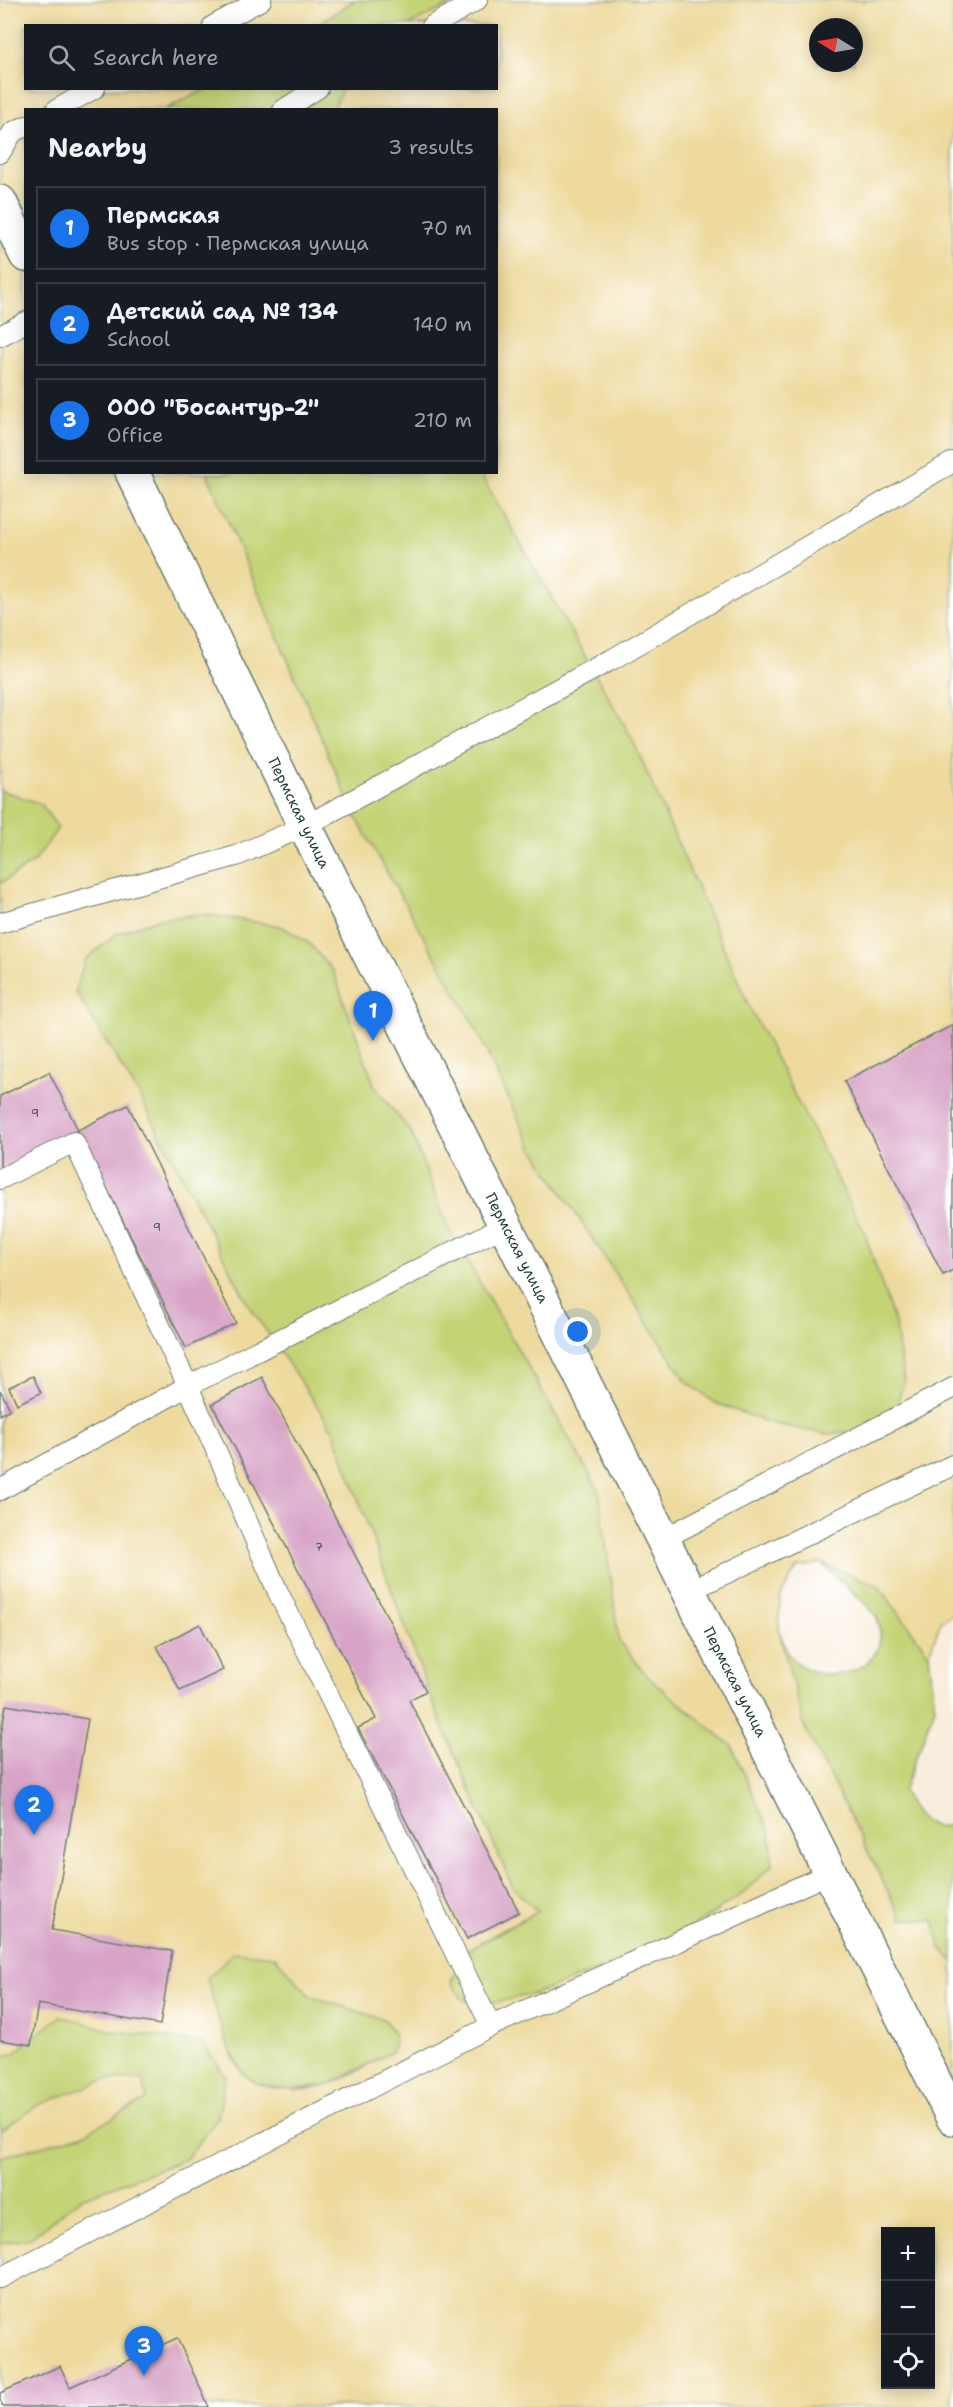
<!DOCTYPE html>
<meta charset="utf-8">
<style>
body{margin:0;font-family:"Shantell Sans",sans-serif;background:#242831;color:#f1f3f6}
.controls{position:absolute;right:18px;bottom:18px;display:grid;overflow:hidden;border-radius:0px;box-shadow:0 3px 15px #0003}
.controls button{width:54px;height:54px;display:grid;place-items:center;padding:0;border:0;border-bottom:2px solid #363941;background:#171b24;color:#f1f3f6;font:30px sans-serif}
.compass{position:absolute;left:809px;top:18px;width:54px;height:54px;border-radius:50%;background:#171b24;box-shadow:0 3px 15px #0003;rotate:281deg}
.you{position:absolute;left:578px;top:1332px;width:21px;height:21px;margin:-15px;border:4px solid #fff;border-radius:50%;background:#1a73e8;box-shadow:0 0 0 9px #1a73e833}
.badge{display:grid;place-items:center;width:39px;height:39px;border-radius:50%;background:#1a73e8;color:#fff;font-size:20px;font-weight:700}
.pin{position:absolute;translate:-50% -50px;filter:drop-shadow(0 2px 3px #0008)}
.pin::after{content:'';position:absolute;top:32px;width:21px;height:18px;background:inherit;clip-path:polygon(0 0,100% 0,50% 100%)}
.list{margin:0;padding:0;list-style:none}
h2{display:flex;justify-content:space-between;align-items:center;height:78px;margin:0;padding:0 24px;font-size:26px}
h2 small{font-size:20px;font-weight:400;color:#9ea1a6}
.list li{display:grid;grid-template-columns:39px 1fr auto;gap:18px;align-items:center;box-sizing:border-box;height:84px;margin:0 12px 12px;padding:0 12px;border:2px solid #363941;border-radius:0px}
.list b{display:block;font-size:22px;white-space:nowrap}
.list p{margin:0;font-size:20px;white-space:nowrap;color:#9ea1a6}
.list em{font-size:20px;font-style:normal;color:#9ea1a6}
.icon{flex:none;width:33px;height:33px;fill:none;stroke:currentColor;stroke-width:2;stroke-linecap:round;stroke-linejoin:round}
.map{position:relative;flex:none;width:953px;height:2407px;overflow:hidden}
.search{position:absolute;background:#171b24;box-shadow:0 3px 15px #0003;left:24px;top:24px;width:474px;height:66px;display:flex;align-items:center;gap:15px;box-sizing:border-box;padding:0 21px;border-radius:0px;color:#9ea1a6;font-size:22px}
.panel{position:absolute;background:#171b24;box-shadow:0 3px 15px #0003;left:24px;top:108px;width:474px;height:366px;border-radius:0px}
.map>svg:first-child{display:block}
.green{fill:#c4d376;stroke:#728855;stroke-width:1.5}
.sand{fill:#eeda9e;stroke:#868c69;stroke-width:1.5;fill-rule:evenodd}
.building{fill:#d8a4c8}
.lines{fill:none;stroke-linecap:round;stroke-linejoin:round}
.service-casing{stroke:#6b7b6f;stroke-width:22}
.tertiary-casing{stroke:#6b7b6f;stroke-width:36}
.service{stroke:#fff;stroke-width:20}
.tertiary{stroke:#fff;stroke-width:33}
.labels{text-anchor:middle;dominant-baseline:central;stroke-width:6;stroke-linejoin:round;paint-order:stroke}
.number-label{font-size:12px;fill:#4d5759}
.street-label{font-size:15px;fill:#1f3d34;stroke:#fff}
</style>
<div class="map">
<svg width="953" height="2407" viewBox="0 0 953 2407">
<rect width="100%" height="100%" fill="#fff"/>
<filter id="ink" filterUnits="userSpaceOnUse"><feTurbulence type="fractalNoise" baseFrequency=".0167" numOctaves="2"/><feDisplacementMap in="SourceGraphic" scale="12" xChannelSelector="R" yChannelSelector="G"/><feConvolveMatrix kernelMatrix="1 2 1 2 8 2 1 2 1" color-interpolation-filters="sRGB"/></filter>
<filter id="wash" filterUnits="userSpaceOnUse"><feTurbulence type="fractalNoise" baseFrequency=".008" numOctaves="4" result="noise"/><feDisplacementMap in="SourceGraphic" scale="24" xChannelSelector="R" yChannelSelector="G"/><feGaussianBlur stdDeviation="1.35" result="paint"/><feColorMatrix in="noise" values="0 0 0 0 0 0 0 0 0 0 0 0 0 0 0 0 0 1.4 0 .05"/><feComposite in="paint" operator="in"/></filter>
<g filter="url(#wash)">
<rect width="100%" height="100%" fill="#f9eddd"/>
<g class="green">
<path d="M355 0H460L409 25 317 26Z"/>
<path d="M206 89H342L334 109 165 110Z"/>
<path d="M207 473H480L632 738 749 1006 864 1231 896 1327 904 1382 894 1413 863 1430 826 1434 770 1423 715 1403 686 1381 531 1146 475 1027 354 814Z"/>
<path d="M0 790 41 804 58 828 35 861 0 884Z"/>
<path d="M203 914 281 926 309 943 333 971 375 1087 411 1132 447 1225 599 1491 619 1641 649 1678 732 1746 770 1833 773 1865 742 1894 661 1948 534 1994 482 2005 463 2000 451 1982 465 1952 538 1911 513 1888 433 1704 333 1430 248 1304 140 1097 75 991 85 960 116 934 158 919Z"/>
<path d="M0 1478 274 1956 311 1996 385 2020 395 2035 392 2052 326 2086 287 2090 258 2084 243 2073 229 2049 210 2055 226 2076 218 2118 186 2159 79 2199 31 2238 0 2244V2157L82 2135 0 2154Z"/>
<path d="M821 1563 878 1585 929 1654 935 1708 903 1791C915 1813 924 1832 953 1825V1962L940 1947 934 1920 902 1919 804 1726 779 1631C783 1639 787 1654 794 1660 826 1691 896 1670 877 1618 874 1610 831 1572 821 1563Z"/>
</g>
<g class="sand">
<path d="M0 0H355L317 25 26 26V88L206 89 165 109 26 110V472L207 473 354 814 475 1027 531 1146 686 1381 715 1403 770 1423 826 1434 863 1430 894 1413 904 1382 896 1327 864 1231 749 1006 632 738 480 473 496 472V110L334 109 342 89 496 88V26L409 25 460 0H953V1613L941 1621 929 1654 878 1585 821 1563 797 1568 780 1597 779 1631 804 1726 902 1919 934 1920 940 1947 953 1962V2407H0V2244L31 2238 79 2199 186 2159 218 2118 226 2076 202 2043 109 2030 61 2016 13 2054 0 2057V884L35 861 58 828 41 804 0 790ZM818 27H854V63H818ZM203 914 281 926 309 943 333 971 375 1087 411 1132 447 1225 599 1491 619 1641 649 1678 732 1746 770 1833 773 1865 742 1894 662 1948 534 1994 482 2005 463 2000 451 1982 465 1952 512 1924 538 1912 513 1888 433 1704 333 1430 248 1304 140 1097 75 991 85 960 116 934 158 919ZM233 1952 274 1956 311 1996 385 2020 395 2035 392 2052C373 2061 346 2080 326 2086 304 2092 259 2092 243 2073 226 2055 215 2003 207 1979ZM886 2232H930V2384H886Z"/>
<path d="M107 2079 143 2080 147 2099 82 2135 0 2157V2131L38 2105Z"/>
</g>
<g id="blocks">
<g class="building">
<path d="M953 1025V1270L943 1275 844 1081Z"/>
<path d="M49 1072 78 1130 0 1169V1096Z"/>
<path d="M128 1105 236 1323 186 1348 78 1130Z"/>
<path d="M33 1376 41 1393 17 1404 9 1387Z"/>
<path d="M262 1377 426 1691 409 1700 519 1912 467 1939 358 1728 376 1719 212 1404Z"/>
<path d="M0 1390 10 1409 0 1415Z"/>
<path d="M200 1624 223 1670 180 1691 157 1646Z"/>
<path d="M6 1705 88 1719 52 1930 172 1951 160 2025 38 2004 31 2045 0 2040V1740Z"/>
<path d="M177 2338 209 2407H3L0 2400V2393L60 2366 70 2387Z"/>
</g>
</g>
</g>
<g filter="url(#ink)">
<use href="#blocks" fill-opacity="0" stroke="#6b7b6f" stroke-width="1.5"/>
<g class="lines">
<g class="service-casing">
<g id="service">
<path d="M213 26 261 0"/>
<path d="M432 26 477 0"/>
<path d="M56 110 95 88"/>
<path d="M283 110 318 88"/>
<path d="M0 153 13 132 26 126"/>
<path d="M0 336 26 322"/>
<path d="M0 923 236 856 305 826 611 660 953 462"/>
<path d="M0 1179 74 1142 188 1386 278 1592 491 2026"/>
<path d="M0 1490 188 1386 506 1225"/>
<path d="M663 1539 953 1388"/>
<path d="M689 1591 953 1465"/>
<path d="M0 2278 491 2026 830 1873"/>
</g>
</g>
<g class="tertiary-casing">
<g id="tertiary">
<path d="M0 202 26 255"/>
<path d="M132 472 305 826 953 2118"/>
</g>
</g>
<use href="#service" class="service"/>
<use href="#tertiary" class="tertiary"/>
</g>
</g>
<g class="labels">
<g class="number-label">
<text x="35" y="1113">9</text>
<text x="157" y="1227">9</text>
<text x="319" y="1547">7</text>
</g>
<g class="street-label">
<text transform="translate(299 813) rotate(64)">Пермская улица</text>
<text transform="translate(517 1248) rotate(63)">Пермская улица</text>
<text transform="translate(735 1682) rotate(63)">Пермская улица</text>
</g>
</g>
</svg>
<div class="controls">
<button>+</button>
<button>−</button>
<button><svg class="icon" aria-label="locate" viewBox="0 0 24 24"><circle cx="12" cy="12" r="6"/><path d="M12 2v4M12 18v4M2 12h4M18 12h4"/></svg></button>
</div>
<svg class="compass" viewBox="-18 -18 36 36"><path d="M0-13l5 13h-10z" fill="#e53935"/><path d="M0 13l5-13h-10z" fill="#9ea1a6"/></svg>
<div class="you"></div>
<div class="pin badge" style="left:373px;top:1041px">1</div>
<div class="pin badge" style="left:34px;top:1835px">2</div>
<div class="pin badge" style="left:144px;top:2376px">3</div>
<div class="search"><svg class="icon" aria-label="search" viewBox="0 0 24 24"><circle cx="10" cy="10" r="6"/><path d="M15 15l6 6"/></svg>Search here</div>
<section class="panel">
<h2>Nearby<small>3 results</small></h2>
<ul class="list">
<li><span class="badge">1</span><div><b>Пермская</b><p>Bus stop · Пермская улица</p></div><em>70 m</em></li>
<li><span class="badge">2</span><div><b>Детский сад № 134</b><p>School</p></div><em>140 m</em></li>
<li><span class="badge">3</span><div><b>ООО &quot;Босантур-2&quot;</b><p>Office</p></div><em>210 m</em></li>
</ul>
</section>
</div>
